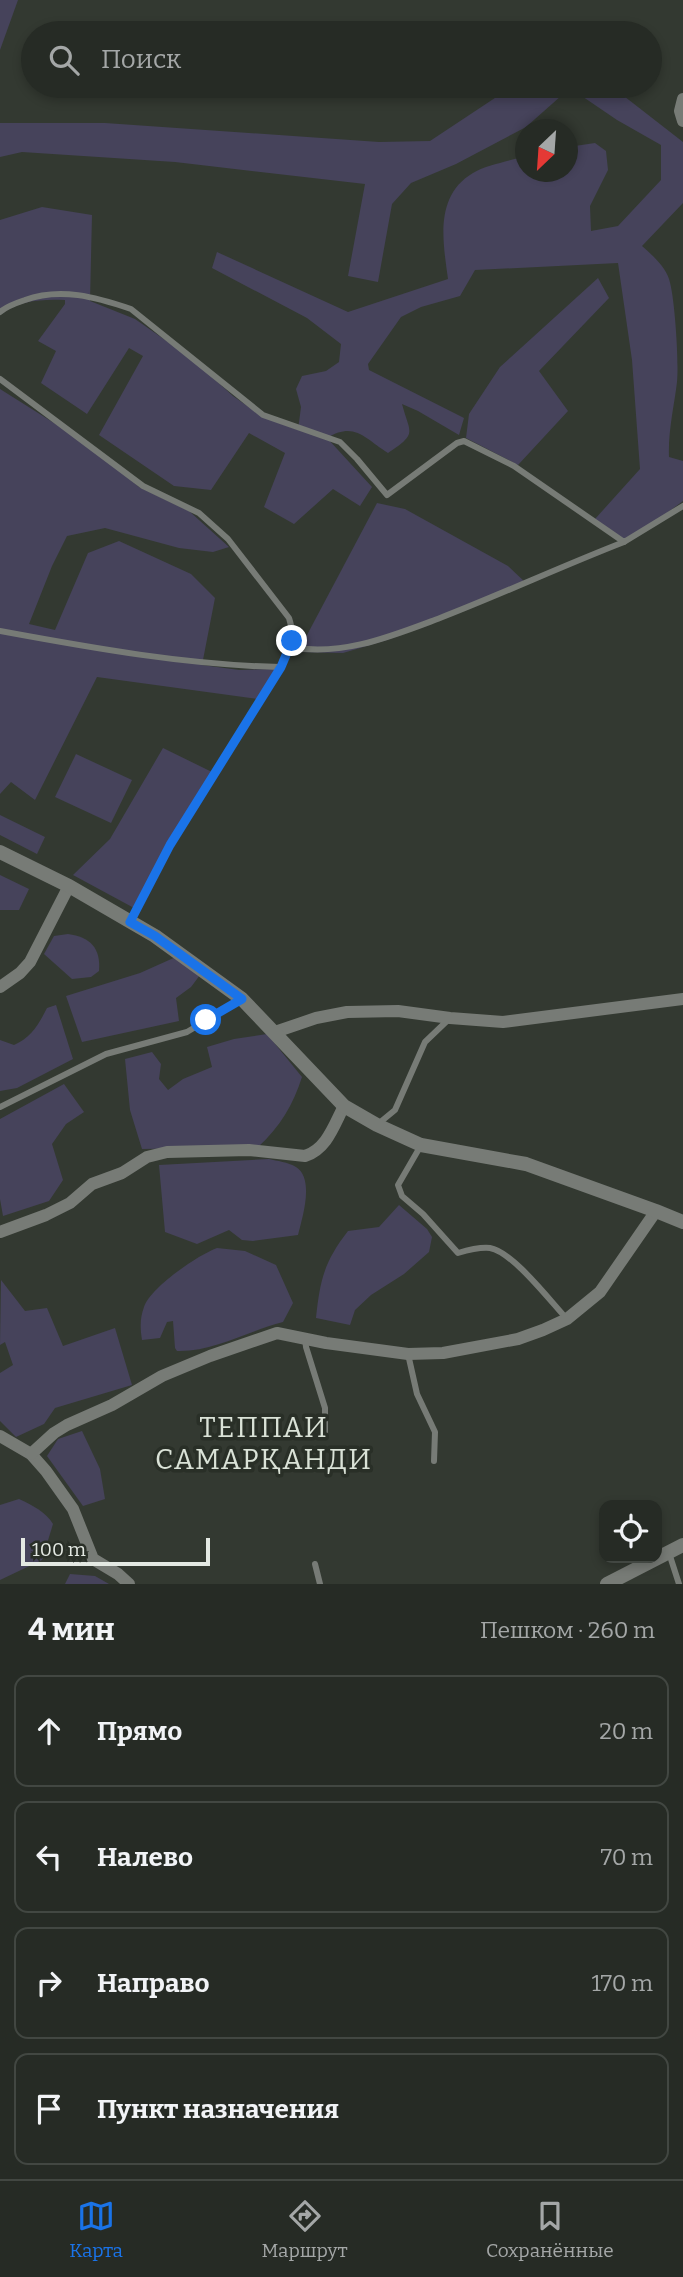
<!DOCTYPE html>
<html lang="ru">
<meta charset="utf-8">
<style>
body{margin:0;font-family:Bitter,serif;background:#2e332d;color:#f1f3f6}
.controls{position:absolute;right:21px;bottom:21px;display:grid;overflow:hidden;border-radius:14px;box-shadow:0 4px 10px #0003}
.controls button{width:63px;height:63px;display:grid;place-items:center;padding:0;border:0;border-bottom:2px solid #424742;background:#262b25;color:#f1f3f6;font:35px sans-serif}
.compass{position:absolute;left:515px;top:119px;width:63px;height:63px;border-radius:50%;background:#262b25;box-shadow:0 4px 10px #0003;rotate:205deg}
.scale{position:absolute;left:21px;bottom:18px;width:189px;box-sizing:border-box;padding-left:7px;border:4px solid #e4e9e3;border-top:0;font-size:19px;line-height:24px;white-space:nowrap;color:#e4e9e3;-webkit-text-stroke:5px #292f27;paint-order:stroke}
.stop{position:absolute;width:21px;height:21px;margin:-16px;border:5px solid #1a73e8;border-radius:50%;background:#fff}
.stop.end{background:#1a73e8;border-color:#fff;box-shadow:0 2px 7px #0008}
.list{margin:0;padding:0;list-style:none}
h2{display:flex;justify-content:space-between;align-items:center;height:91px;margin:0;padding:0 28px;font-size:30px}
h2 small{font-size:23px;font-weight:400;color:#a4a7a7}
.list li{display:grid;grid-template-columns:46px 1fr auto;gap:21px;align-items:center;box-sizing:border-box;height:112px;margin:0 14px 14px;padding:0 14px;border:2px solid #424742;border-radius:14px}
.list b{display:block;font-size:26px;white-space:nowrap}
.list em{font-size:23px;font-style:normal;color:#a4a7a7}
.icon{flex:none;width:38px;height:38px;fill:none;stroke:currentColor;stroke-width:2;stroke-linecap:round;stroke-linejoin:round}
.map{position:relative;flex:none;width:683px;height:1584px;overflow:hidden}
.search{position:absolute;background:#262b25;box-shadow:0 4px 10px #0003;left:21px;right:21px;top:21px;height:77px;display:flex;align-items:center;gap:18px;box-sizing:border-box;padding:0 24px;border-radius:38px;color:#a4a7a7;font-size:26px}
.sheet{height:595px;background:#262b25}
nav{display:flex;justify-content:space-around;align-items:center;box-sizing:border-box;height:98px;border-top:2px solid #424742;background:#262b25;font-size:19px;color:#a4a7a7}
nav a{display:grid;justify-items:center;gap:4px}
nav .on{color:#1a73e8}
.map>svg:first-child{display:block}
.green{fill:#46435b}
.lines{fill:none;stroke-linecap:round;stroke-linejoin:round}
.service{stroke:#777b76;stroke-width:6}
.minor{stroke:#777b76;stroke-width:12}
.tertiary{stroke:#777b76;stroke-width:14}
.route{stroke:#1a73e8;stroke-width:9}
.labels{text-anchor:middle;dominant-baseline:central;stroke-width:7;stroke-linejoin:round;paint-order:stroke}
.quarter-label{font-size:28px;letter-spacing:2px;fill:#dae2d7;stroke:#292f27}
</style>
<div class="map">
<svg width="683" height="1584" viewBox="0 0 683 1584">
<rect width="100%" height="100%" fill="#333931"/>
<g class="green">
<path d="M0 0H18L0 50Z"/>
<path d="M513 86H611L683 142V203L642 246C652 255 665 266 669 279 675 297 679 363 677 382 674 407 668 431 669 457L683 461V501L628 542 595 519 640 469 632 360 618 263 475 270 460 296 421 307 401 317 368 364 369 370 464 418 459 435 418 411 402 404C410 434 418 433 388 453 365 439 355 421 327 438L372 487 360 506 333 489 294 524 264 507 285 453 249 433 211 490 174 486 99 435 143 356 129 348 87 414 41 383 56 351 38 341 65 304V300C43 299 18 300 0 315V220L42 207 92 215 90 301 135 319 191 358 233 396 263 417 298 430 301 407 296 389 302 376 326 371 339 362 341 344 307 318 212 268 217 252 348 312 448 279C443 242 434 196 473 173 486 165 510 161 525 156L526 172H568V147L595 143 606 151 608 170 590 206 591 231 618 226 661 180V145L617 120 570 88 526 127 456 164 411 183 392 204 378 282 348 276 365 184 175 162 22 152 0 157V123H105L379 142 430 141Z"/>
<path d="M598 278 609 298 539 371 568 411 518 465 466 438 469 414 500 367Z"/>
<path d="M0 389 89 445 139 487 189 511 229 547 213 552 179 548 105 528 67 536 52 566 29 624 55 630 88 553 119 541 191 574 215 598 202 665 239 670 276 669 257 699 97 677 35 800 11 782 0 794Z"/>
<path d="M377 503 405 509 508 566 527 584 387 640 343 653 298 652Z"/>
<path d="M163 748 212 772 134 908 73 875 110 839Z"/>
<path d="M76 754 132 780 111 823 55 797Z"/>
<path d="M0 815 45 837 37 854 0 835Z"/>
<path d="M0 875 29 889 19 910H0Z"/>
<path d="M68 934C90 937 101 948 99 971L91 977 72 979 44 954 54 936Z"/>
<path d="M178 956 200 975 191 987 176 998 179 1021 82 1042 66 996 140 973Z"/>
<path d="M56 1005 73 1059 17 1088 0 1091V1040L14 1045C31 1038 39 1024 47 1008Z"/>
<path d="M267 1034 302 1077C293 1105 280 1127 258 1147L142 1149 130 1110 125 1059 152 1052 161 1064 159 1079 168 1090 183 1079 212 1067 207 1047 234 1039Z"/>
<path d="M64 1084 84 1112 66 1124 52 1144 63 1180 49 1201 3 1216 0 1199V1119Z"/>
<path d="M269 1159C277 1161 288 1162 296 1167 315 1179 302 1218 298 1235L253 1241 242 1240 229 1230 197 1244 165 1232 159 1165Z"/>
<path d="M399 1205 427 1229 432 1237 429 1252 404 1274 371 1295 355 1310 350 1325 316 1318C320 1280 324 1262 348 1231L379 1227Z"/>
<path d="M217 1248 245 1251 276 1265 293 1303 283 1322C248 1331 214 1352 177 1351L175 1348 173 1321 167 1322 160 1338 142 1340C140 1327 140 1318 144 1307 151 1287 198 1255 217 1248Z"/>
<path d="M1 1280 25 1311 47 1308 63 1346 115 1328 132 1385 55 1408 44 1424 16 1437 0 1421V1373L13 1365 5 1342 0 1345Z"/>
<path d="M82 1431 100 1469 105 1499 83 1506 47 1456 58 1439Z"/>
<path d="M19 1499C32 1505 46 1512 53 1524L42 1560 0 1580V1505Z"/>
<path d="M70 1574 95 1576 109 1584H65Z"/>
</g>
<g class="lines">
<g class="service">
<path d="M0 312C7 306 16 303 25 300 60 287 96 297 131 309L263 415 340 442 357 459 387 495 457 443 464 441 514 466 624 542 683 506"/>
<path d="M0 379 143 486 199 513 228 539 289 618C296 639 290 648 280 667L170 845 131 920"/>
<path d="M0 631C92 648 187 665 280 667"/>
<path d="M290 647C342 657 392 636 440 618 502 594 562 566 624 542"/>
<path d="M0 1107 106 1054 187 1032 240 1000"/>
<path d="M378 1124 395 1110 425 1042 449 1019"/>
<path d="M420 1147 398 1185 402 1196 423 1214 458 1253C468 1250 480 1247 490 1248 513 1252 551 1302 567 1319"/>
<path d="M305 1339 306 1347 325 1408V1432"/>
<path d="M408 1354 417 1394 435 1432 434 1461"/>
<path d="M669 1553 679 1584"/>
<path d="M315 1564 320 1584"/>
</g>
<g class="minor">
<path d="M683 99 680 111 683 121"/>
<path d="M0 987 20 973 30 962 69 886"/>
<path d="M275 1032 316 1018 347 1012 398 1011 450 1018 503 1022 683 999"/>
<path d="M0 1232 46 1215 70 1203 92 1184 122 1173 147 1157 167 1152 249 1150 305 1156C327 1149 334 1125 344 1106"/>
<path d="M0 1436 31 1454 46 1471 73 1509 93 1559 118 1574 129 1584"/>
<path d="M31 1454 54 1433 67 1425 112 1405 162 1376 210 1356 277 1333 326 1343 408 1354 443 1353 518 1339 543 1330 567 1319 600 1292 656 1211"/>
</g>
<g class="tertiary">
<path d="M0 852 69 886 155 936 242 999 344 1106 377 1125 421 1145 526 1164 656 1211 683 1222"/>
<path d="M607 1584 683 1545"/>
</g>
</g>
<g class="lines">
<path class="route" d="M206 1020 242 999 155 936 130 922 170 845 281 667 292 641"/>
</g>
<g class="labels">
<g class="quarter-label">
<text x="264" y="1427">ТЕППАИ<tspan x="264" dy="32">САМАРҚАНДИ</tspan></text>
</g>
</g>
</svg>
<div class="controls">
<button><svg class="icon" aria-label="locate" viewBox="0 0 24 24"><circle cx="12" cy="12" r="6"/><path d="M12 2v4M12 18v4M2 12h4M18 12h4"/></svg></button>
</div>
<svg class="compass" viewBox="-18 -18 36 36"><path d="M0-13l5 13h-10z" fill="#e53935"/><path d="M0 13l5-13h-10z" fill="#a4a7a7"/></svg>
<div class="scale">100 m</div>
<div class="stop" style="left:206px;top:1020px"></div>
<div class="stop end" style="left:292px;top:641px"></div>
<div class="search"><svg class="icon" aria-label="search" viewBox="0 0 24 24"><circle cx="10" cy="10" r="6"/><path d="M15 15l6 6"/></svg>Поиск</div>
</div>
<section class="sheet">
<h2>4 мин<small>Пешком · 260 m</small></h2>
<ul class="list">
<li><svg class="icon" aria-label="ahead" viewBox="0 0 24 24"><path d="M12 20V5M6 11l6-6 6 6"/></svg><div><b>Прямо</b></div><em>20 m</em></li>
<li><svg class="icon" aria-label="left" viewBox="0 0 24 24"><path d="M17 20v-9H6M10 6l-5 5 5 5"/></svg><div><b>Налево</b></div><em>70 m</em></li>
<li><svg class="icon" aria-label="right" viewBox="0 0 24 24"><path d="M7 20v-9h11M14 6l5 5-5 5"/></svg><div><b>Направо</b></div><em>170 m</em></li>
<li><svg class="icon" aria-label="arrive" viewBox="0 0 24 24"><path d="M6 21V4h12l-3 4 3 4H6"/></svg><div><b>Пункт назначения</b></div></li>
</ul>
</section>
<nav>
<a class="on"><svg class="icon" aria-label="map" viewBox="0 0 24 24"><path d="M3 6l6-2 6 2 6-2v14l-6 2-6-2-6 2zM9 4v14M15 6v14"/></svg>Карта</a>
<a><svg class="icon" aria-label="directions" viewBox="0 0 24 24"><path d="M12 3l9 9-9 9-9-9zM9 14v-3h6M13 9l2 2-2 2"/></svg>Маршрут</a>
<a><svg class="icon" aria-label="saved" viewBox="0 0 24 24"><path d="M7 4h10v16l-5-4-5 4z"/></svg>Сохранённые</a>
</nav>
